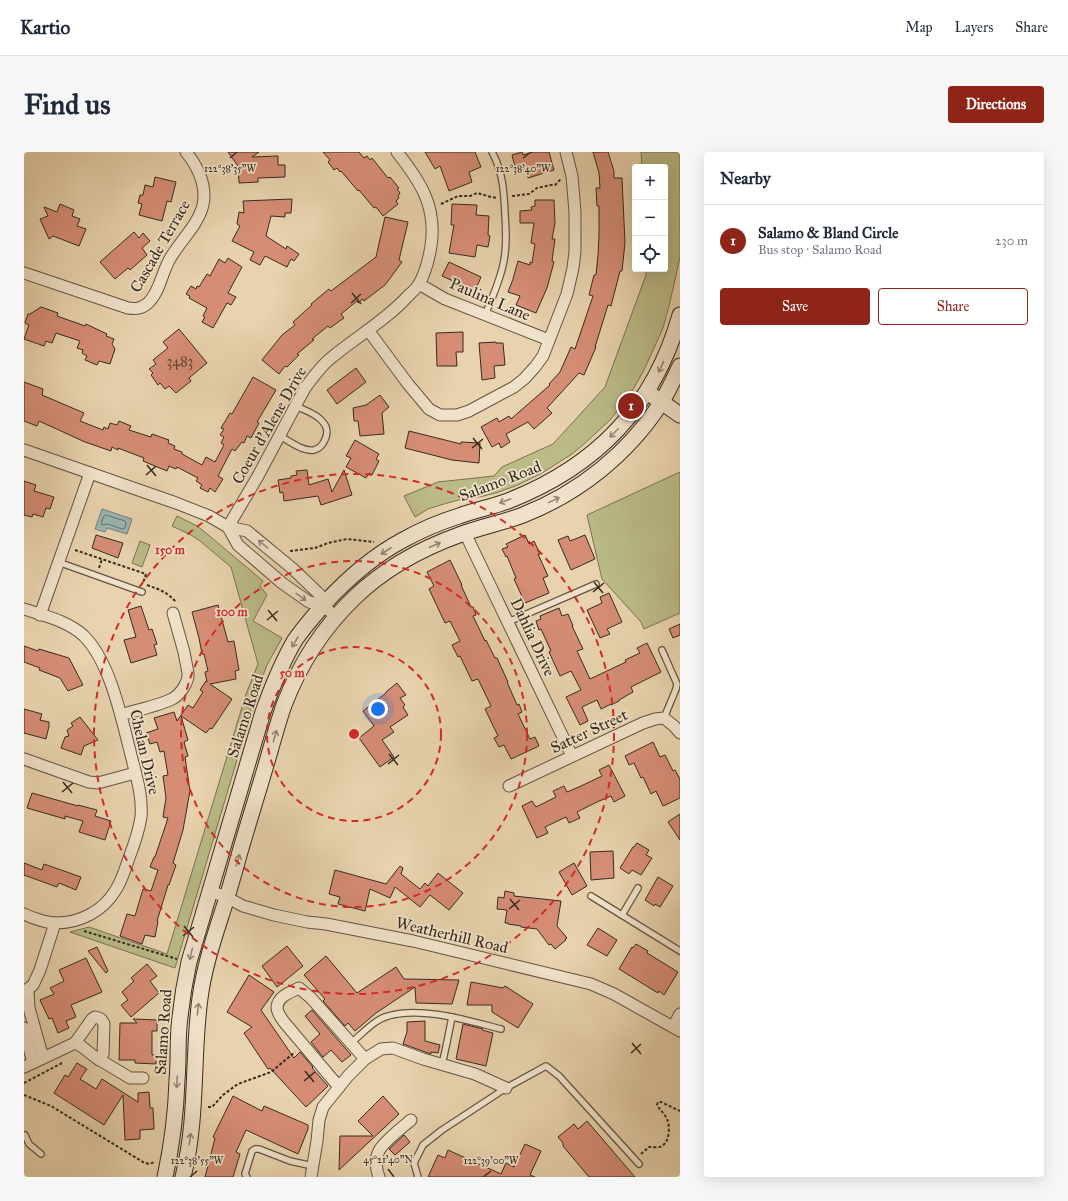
<!DOCTYPE html>
<meta charset="utf-8">
<style>
body{margin:0;font-family:"IM FELL Great Primer",serif;background:#f6f6f7;color:#1f2937}
.controls{position:absolute;right:12px;top:12px;display:grid;overflow:hidden;border-radius:4px;box-shadow:0 4px 16px #0002}
.controls button{width:36px;height:36px;display:grid;place-items:center;padding:0;border:0;border-bottom:1px solid #e0e1e3;background:#fff;color:#1f2937;font:20px sans-serif}
.you{position:absolute;left:354px;top:557px;width:14px;height:14px;margin:-10px;border:3px solid #fff;border-radius:50%;background:#1a73e8;box-shadow:0 0 0 6px #1a73e833}
.badge{display:grid;place-items:center;width:26px;height:26px;border-radius:50%;background:#8f2418;color:#fff;font-size:13px;font-weight:700}
.pin{position:absolute;translate:-50% -50%;border:2px solid #fff;box-shadow:0 1px 4px #0006}
.list{margin:0;padding:0;list-style:none}
h2{display:flex;justify-content:space-between;align-items:center;height:52px;margin:0;padding:0 16px;font-size:17px}
h2 small{font-size:13px;font-weight:400;color:#747a83}
.list li{display:grid;grid-template-columns:26px 1fr auto;gap:12px;align-items:center;box-sizing:border-box;height:72px;padding:0 16px;border-top:1px solid #e0e1e3}
.list b{display:block;font-size:15px;white-space:nowrap}
.list p{margin:0;font-size:13px;white-space:nowrap;color:#747a83}
.list em{font-size:13px;font-style:normal;color:#747a83}
.actions{display:flex;gap:8px;padding:12px 16px}
.actions a{flex:1;padding:9px 0;border:1px solid #8f2418;border-radius:4px;text-align:center;font-size:14px;color:#8f2418}
.actions .main{background:#8f2418;color:#fff}
.icon{flex:none;width:22px;height:22px;fill:none;stroke:currentColor;stroke-width:2;stroke-linecap:round;stroke-linejoin:round}
.map{position:relative;flex:none;width:656px;height:1025px;overflow:hidden;border-radius:4px}
header{display:flex;align-items:center;gap:24px;box-sizing:border-box;height:56px;padding:0 20px;background:#fff;border-bottom:1px solid #e0e1e3}
header strong{font-size:19px}
nav{display:flex;gap:22px;margin-inline-start:auto;font-size:14px}
.intro{display:flex;align-items:center;justify-content:space-between;box-sizing:border-box;height:96px;padding:0 24px}
h1{margin:0;font-size:28px}
.button{padding:10px 18px;border-radius:4px;background:#8f2418;color:#fff;font-size:14px;font-weight:700}
main{display:flex;gap:24px;padding:0 24px}
aside{flex:1;background:#fff;border-radius:4px;box-shadow:0 4px 16px #0002}
.map>svg:first-child{display:block}
.green{fill:#babb87;stroke:#787352}
.water{fill:#9bb6b5;stroke:#737e79}
.lines{fill:none;stroke-linecap:round;stroke-linejoin:round}
.shore{stroke:#69706a;stroke-width:1}
.building{fill:#d68d76;stroke:#372b1e}
.lane-casing{stroke:#635542;stroke-width:8}
.street-casing{stroke:#635542;stroke-width:13}
.secondary-casing{stroke:#372b1e;stroke-width:17}
.path{stroke:#372b1e;stroke-width:2;stroke-dasharray:3 2;stroke-linecap:butt}
.lane{stroke:#f0e2ca;stroke-width:5.5}
.street{stroke:#f0e2ca;stroke-width:11}
.secondary{stroke:#f0e2ca;stroke-width:15}
.oneway{stroke:#948674}
.ticks{fill:none;stroke:#372b1e;stroke-width:1.5}
.ring{fill:none;stroke:#d62828;stroke-width:2;stroke-dasharray:7 5}
.labels{text-anchor:middle;dominant-baseline:central;stroke-width:3.5;stroke-linejoin:round;paint-order:stroke}
.number-label{font-size:14px;fill:#5f4434}
.street-label{font-size:16px;fill:#372b1e;stroke:#f0e2ca}
.ticks-label{font-size:10px;text-anchor:middle;fill:#372b1e;stroke:#f0e2ca;stroke-width:3.5;stroke-linejoin:round;paint-order:stroke}
.centre{fill:#d62828;stroke:#f0e2ca;stroke-width:2}
.ring-label{font-size:12px;text-anchor:middle;font-weight:bold;fill:#d62828;stroke:#f0e2ca;stroke-width:3.5;stroke-linejoin:round;paint-order:stroke}
</style>
<header>
<strong>Kartio</strong>
<nav><a>Map</a><a>Layers</a><a>Share</a></nav>
</header>
<div class="intro"><h1>Find us</h1><a class="button">Directions</a></div>
<main>
<div class="map">
<svg width="656" height="1025" viewBox="0 0 656 1025">
<rect width="100%" height="100%" fill="#e8d3ae"/>
<filter id="stains"><feTurbulence type="fractalNoise" baseFrequency=".005" numOctaves="4"/><feColorMatrix values="0 0 0 0 .2 0 0 0 0 .09 0 0 0 0 .02 0 0 0 .5 -.17"/></filter>
<radialGradient id="worn" r=".72"><stop offset=".6" stop-color="#630" stop-opacity="0"/><stop offset="1" stop-color="#630" stop-opacity=".3"/></radialGradient>
<g class="green">
<path d="M617 0H656V105L646 150 639 176 621 216 610 236 597 254 586 268 560 292 548 302 518 321 494 333 472 341 455 345 438 347 420 352 404 357 391 365 380 344 414 330 470 324 478 315 529 292 581 235 622 123V117H641V15H618Z"/>
<path d="M656 320V461L620 477 617 470 578 427 563 363Z"/>
<path d="M153 364 173 374 182 381 239 429 236 434 243 443 229 469 258 486 243 513 230 547 218 591 151 816 46 780 65 775 143 802 222 542 234 512 207 415 176 389 167 383 148 374Z"/>
<path d="M116 389 126 393 118 415 108 411Z"/>
</g>
<path class="water" d="M78 357 108 367 103 382 83 376 81 380 71 377Z"/>
<g class="lines">
<path class="shore" d="M82 363 101 369 102 371 101 376 98 377 84 372 78 373 77 371 80 364Z"/>
</g>
<g class="building">
<path d="M204 0H235L228 5 254 4V13H261V25L234 26V30L215 31 214 14Z"/>
<path d="M299 0H335L340 6 343 4 346 8 348 6 364 26 366 25 375 36 373 37 376 41 374 44 375 46 372 49 374 52 359 64 352 55 350 56 335 38 334 39 317 19 316 20 313 16 310 18 304 10 306 8Z"/>
<path d="M401 0H451L457 15 445 20 448 30 425 39 416 14 411 17Z"/>
<path d="M498 0 499 3 509 0H525L530 18 504 26 502 16 492 19 488 3Z"/>
<path d="M569 0H584L590 19V26H598L601 91 598 119H596L587 154 584 153 571 195H572L560 223 555 221 523 256 528 261 510 277 504 270 482 282 486 290 477 296 475 291 468 295 457 275 473 266 475 270 485 264 487 267 526 233 525 232 536 220 547 195 551 197 569 144 565 143 570 123H572L574 103 575 84V54H573L572 36H576L575 21Z"/>
<path d="M131 25 152 30 147 50 143 49 138 69 115 63 118 52 114 51 116 43H119L121 33 129 35Z"/>
<path d="M268 47 267 61H261V65L247 64 242 84 262 97 263 94 275 102 270 109 267 107 263 115 241 104 236 113 226 108 230 100 208 89 216 74 213 72 215 60 220 61 219 49Z"/>
<path d="M511 48H530L531 71 528 87H531L528 109 530 110 523 136 512 161 492 153 496 144 484 140 489 127 494 109 506 113V110L508 111 511 92 507 91 510 71H496V59L508 58 507 55 511 54Z"/>
<path d="M36 52 50 58 48 64 56 67 53 74 62 77 55 94 29 84 25 87 16 67 24 64 20 55 33 60Z"/>
<path d="M428 52 453 53 452 63 465 64 464 83 466 84 464 95 453 93 451 105 425 101 430 73H427Z"/>
<path d="M361 65 384 70 375 108 378 110 361 133 340 149 339 147 334 151 333 149 317 162 320 166 306 176 304 174 288 187 290 188 273 202 275 203 263 215 261 214 255 222 238 208 258 183 271 173 269 170 288 153 287 152 305 137 307 139 352 105Z"/>
<path d="M110 80 115 86 119 81 126 89 118 96 123 103 106 118 104 116 91 127 76 110Z"/>
<path d="M204 106 218 115 204 141 212 145 207 153 203 151 189 176 178 170 181 165 179 164 183 156 165 146 166 144 162 142 167 134 172 137 173 134 175 135 183 122 186 124 195 107 201 111Z"/>
<path d="M425 110 457 125 451 139 418 124Z"/>
<path d="M17 155 34 161 33 164 61 174 62 172 83 182 82 184 90 187 88 192 91 197 86 212 75 209 73 213 61 208 63 204 58 201 59 198 53 196 56 189 32 181 28 191 22 189 20 194 0 187 5 173 1 171 4 162H6Z"/>
<path d="M155 177 183 211 165 226 167 229 152 241 145 234 141 237 136 231 134 233 127 223 129 221 125 217 132 212 129 208 144 196 139 190Z"/>
<path d="M439 180V200H432L433 214H413L412 181Z"/>
<path d="M472 190V191H479L481 213 470 214 471 226 458 228 455 191Z"/>
<path d="M332 216 342 230 313 252 303 238Z"/>
<path d="M229 225 252 238 233 270 235 271 227 286 223 284 220 291 218 290 211 299 208 297 194 324 199 327 191 340 186 336 184 340 176 336 178 333 172 329 174 326 153 315 152 317 145 314 143 319 119 309 120 306 94 296V298L88 295 87 299 61 290 15 269 13 274 0 269V230L19 237 18 243 60 261 56 269 79 278 80 275 84 277 86 271 93 273 95 269 107 274 105 278 127 285 128 282 145 288 144 291 151 294 150 297 158 300V302L178 313 182 305 191 310 200 293 197 291 200 285 196 283 200 277 197 276 206 261 208 262Z"/>
<path d="M356 243 365 255 358 261 360 282 336 284 334 269H330L329 256 342 253Z"/>
<path d="M385 279 437 292V290L456 291 455 311 428 308 381 296Z"/>
<path d="M331 288 355 302 352 307 355 309 348 323 345 321 342 326 322 315 327 306 322 304Z"/>
<path d="M283 318 285 333 304 327 308 340 320 318 328 343 297 353 294 344 260 349 259 340 256 341 254 328 267 326V324L273 323 272 319Z"/>
<path d="M0 329 12 333 10 339 30 345 26 357 22 356 19 365 9 362 8 365 0 363Z"/>
<path d="M72 383 99 391 94 406 68 396Z"/>
<path d="M501 383 505 392 510 389 516 402H514L524 424 519 426 525 441 501 451 490 427 492 426 483 404 482 405 478 397 484 395 482 392Z"/>
<path d="M561 383 571 407 547 418 534 388 544 384 546 389Z"/>
<path d="M426 408 438 433H437L447 455H449L452 463 449 464 461 489 462 488 471 506H473L484 530H483L493 553 495 552 498 560 494 562 506 587 511 585 515 594 487 607 480 593 475 595 470 586 474 584 461 557 467 554 454 527 448 529 436 504 434 505 428 493 436 489 426 469 421 471 405 437 410 434 403 420Z"/>
<path d="M585 441 598 470 583 477 586 482 576 486 563 458 578 451 576 445Z"/>
<path d="M194 453 204 490 210 489 215 518 211 519 212 527 186 532 208 547 188 577 186 576 182 581 157 564 164 588 160 590 164 604 161 605 166 639 159 678 149 711 152 713 145 733H144L133 769H134L131 785 121 783 118 792 96 784 103 762 111 764 119 737 127 739 134 718 126 715 130 705H131L144 666 139 665 142 646 139 624 144 623 140 599 136 600 133 590 126 592 122 581 134 577 130 566 150 560 153 569 164 553 169 556 179 540 176 538 182 529 183 530 181 520 184 519 180 502H178L175 486 168 460Z"/>
<path d="M117 454 125 478 128 477 133 492 130 493 133 503 107 511 100 488 112 485 104 458Z"/>
<path d="M535 456 538 464 544 462 549 474H548L559 497 553 499 566 527 602 510 601 508 616 501 613 496 623 491 637 520 607 535 609 540 595 548V549L587 553V552L577 557 573 548 558 555 564 569 556 573 542 545 557 538 547 519 536 524 525 500 527 499 517 477 515 478 512 469 517 467 516 464Z"/>
<path d="M656 472V483L649 486 645 477Z"/>
<path d="M0 494 14 499 15 497 45 506 59 533 44 539 36 526 15 518 16 516 0 510Z"/>
<path d="M373 531 382 543 376 546 381 553 379 555 384 563 366 575 370 580 358 588 370 605 356 615 335 586 350 574 339 559 362 541V540Z"/>
<path d="M0 557 18 562 16 568 25 570V574L22 587 0 581Z"/>
<path d="M56 565 74 588 60 594 57 603 37 596 41 585 45 584 43 578 49 574 47 571Z"/>
<path d="M629 590 636 605 641 603 649 619 651 618 656 627V646L639 654 632 639 627 642 619 625 617 626 610 611 605 613 601 604Z"/>
<path d="M585 613 601 644 590 650 587 644 573 650 553 660 556 666 545 671 542 665 521 675 524 681 513 686 498 654 508 649 512 655 532 645 529 639 540 634 543 640 557 634 578 624 575 618Z"/>
<path d="M8 641 54 654V653L73 658 71 664 87 669 81 688 55 680 59 669 41 664V667L3 656Z"/>
<path d="M656 662V688L644 670Z"/>
<path d="M613 691 625 698 622 703 628 706 617 723 608 718 605 722 596 716 609 695H610Z"/>
<path d="M589 699 590 726 567 728 566 700Z"/>
<path d="M0 711 18 718 20 712 57 725 52 738 35 731 33 735 0 723Z"/>
<path d="M550 711 563 734 548 743 535 720Z"/>
<path d="M376 714 379 716 377 722 396 737 401 731 404 734 414 721 439 741 425 758 406 743 396 755 371 735 366 746 346 737 341 759 314 752 316 745 305 742 311 718 362 732Z"/>
<path d="M634 725 649 734 636 755 631 752 630 754 621 748Z"/>
<path d="M481 739 490 741V744L537 749 533 774 543 786 541 787 542 788 531 797 527 792 525 793 513 777 497 775V774L484 772V771H481L483 758 473 757 474 745 480 746Z"/>
<path d="M574 776 593 788 583 804 563 793Z"/>
<path d="M612 792 624 799 623 801 654 820 640 843 635 839 634 841 595 817 608 795 609 796Z"/>
<path d="M263 794 279 814 253 835 238 814Z"/>
<path d="M73 795 84 819 82 821 64 799Z"/>
<path d="M302 804 333 841 372 815 380 827 435 828 428 852 392 851 391 835 352 861 331 879 324 871 321 874 299 849 301 847 280 823Z"/>
<path d="M62 806 78 840 47 853 52 865 42 869 45 876 34 881 28 866 25 867 16 848 30 842 26 836 40 829 35 818Z"/>
<path d="M123 812 133 824 126 829 135 841 107 865 97 853 104 848 98 840 110 829 107 826Z"/>
<path d="M225 823 250 840 237 858 270 906 276 900 289 915 288 916 304 934 282 955 246 916 244 917 220 881 228 875 203 860Z"/>
<path d="M447 830 479 836 481 834 509 852 494 876 468 860V853H443Z"/>
<path d="M288 858 327 903 318 910 307 898 299 905 287 890 296 882 281 864Z"/>
<path d="M109 867 133 868V879H128V903H132V912L111 911V908H95L96 871H113Z"/>
<path d="M401 869V889L416 893 414 901 407 900V902L379 892 383 880V870Z"/>
<path d="M439 872 459 877 458 878 469 881 462 914 432 907Z"/>
<path d="M53 911 63 917 56 927 72 937 78 927 114 950V941L125 940 126 956H129L130 977 116 978V987L101 988 99 943 80 973 30 941 41 923 44 925Z"/>
<path d="M209 944 238 959 240 954 284 973V977L274 1002 222 978 212 1000 216 1002 209 1025H181L191 986 189 985Z"/>
<path d="M359 944 375 962 315 1018 316 984H349L334 969Z"/>
<path d="M563 969 611 1025H565L539 994V991L534 985 550 972 554 977Z"/>
<path d="M380 983 386 990 371 1003 365 997Z"/>
<path d="M501 992 517 999 506 1023 511 1025H404L414 1003 421 1006 424 998 477 1022 482 1011 490 1015Z"/>
</g>
<g class="lines">
<g class="lane-casing">
<g id="lane">
<path d="M461 163C468 146 477 127 480 108 483 93 482 78 481 62 480 40 479 20 468 0"/>
<path d="M256 284C265 289 279 300 290 298 299 296 305 283 302 275 301 272 298 269 296 267 291 262 279 257 271 254"/>
<path d="M34 410 118 440"/>
<path d="M484 470 572 432"/>
<path d="M638 498 653 532 652 537 640 566"/>
<path d="M567 744 656 799"/>
<path d="M598 763 614 736"/>
<path d="M327 891C338 882 351 867 364 864 398 854 445 869 477 877"/>
<path d="M418 913 423 890 428 865"/>
<path d="M1 983 5 992 17 1002"/>
<path d="M223 1025 221 1022 228 999 231 997H235L266 1009 289 1014"/>
<path d="M394 1025 390 1011 399 993 418 978 482 936 522 914 535 924 615 1012"/>
</g>
</g>
<g class="street-casing">
<g id="street">
<path d="M0 121 104 156C112 157 117 157 124 151 136 140 138 119 147 105 157 88 174 73 179 53 183 33 174 15 162 0"/>
<path d="M395 132 421 147 525 188"/>
<path d="M344 178 384 232 405 257 416 263H433L445 259 490 235 500 227 511 215 519 204 543 142 549 116 551 100V60L548 24 542 0"/>
<path d="M0 298 152 351 185 364 204 375 223 379 269 417 293 440 297 444 299 453 312 465"/>
<path d="M204 375 234 324 281 236C289 225 297 214 307 206 332 185 361 169 383 145 387 141 392 137 395 132 402 120 405 106 407 94 413 54 396 29 373 0"/>
<path d="M204 375 214 393 258 431 285 450 299 453"/>
<path d="M441 381 548 604"/>
<path d="M0 457C21 464 44 469 60 484 86 510 97 564 106 599 111 620 119 643 117 665 115 678 110 693 105 706 101 717 98 729 91 739 79 759 56 771 32 771 23 771 8 766 0 762"/>
<path d="M16 463 66 321"/>
<path d="M97 563C112 558 134 554 148 547 156 543 165 530 164 521L160 500 149 461"/>
<path d="M0 607 65 630 74 631 111 621"/>
<path d="M485 634 619 571 631 567 640 566 650 574 656 581"/>
<path d="M186 739 202 745 219 754 250 763 283 770 302 772 389 789 567 832 590 842 656 879"/>
<path d="M4 838 5 856 19 906"/>
<path d="M0 840 9 833 16 818 31 771"/>
<path d="M649 875 656 862"/>
<path d="M0 876 9 911"/>
<path d="M51 891 68 867 71 865C76 866 78 867 80 872L79 902 75 908"/>
<path d="M0 915 51 891 57 894 71 905 106 926H119"/>
<path d="M315 935 260 870C257 866 253 860 253 855 254 844 267 840 275 836L287 846 341 907"/>
<path d="M287 1025 293 989 295 968 299 955 324 924 341 907 357 897 369 896 399 907 451 922 482 936"/>
<path d="M355 1025C352 1017 351 1007 355 999 359 990 379 975 387 968"/>
</g>
</g>
<g class="secondary-casing">
<g id="secondary">
<path d="M629 244 656 263"/>
<path d="M141 1025C148 993 152 961 153 928 155 907 153 886 156 865 158 846 161 828 165 810L239 560C248 535 258 510 271 488 280 475 290 464 300 452 323 427 349 404 379 388 397 378 416 370 435 364 451 358 468 355 484 349 573 314 630 255 656 163"/>
<path d="M159 1025C174 966 168 905 176 846 180 816 189 789 198 761 204 743 209 725 214 707 223 675 233 644 242 613 248 593 253 573 260 553 275 514 299 476 330 446 360 417 396 397 435 383 456 375 478 371 499 363 555 341 604 302 637 251 644 240 650 227 656 214"/>
</g>
</g>
<g class="path">
<path d="M488 44 505 42 513 36 527 33H531L537 27"/>
<path d="M417 52 434 44H446L453 41 467 45 473 46"/>
<path d="M51 398 122 422 119 431"/>
<path d="M266 399 291 396 304 391 323 387 350 390"/>
<path d="M75 416 78 407"/>
<path d="M123 433C136 438 142 439 152 450"/>
<path d="M60 779 153 807"/>
<path d="M0 931 38 911"/>
<path d="M0 943 27 954 119 1010 125 1012 131 1010"/>
<path d="M184 955H188L199 943 207 937 214 932 247 920 271 900"/>
<path d="M617 1002 625 995C629 995 635 996 638 994 646 989 646 974 643 967 640 961 636 958 633 953L634 950H637L656 959"/>
</g>
<use href="#lane" class="lane"/>
<use href="#street" class="street"/>
<use href="#secondary" class="secondary"/>
</g>
<defs><path id="oneway-shaft" d="M-6 0H5M1.5-3L5.5 0L1.5 3" fill="none" stroke-width="1.6" stroke-linecap="round" stroke-linejoin="round"/></defs>
<g class="oneway">
<use href="#oneway-shaft" transform="translate(637 215) rotate(115)"/>
<use href="#oneway-shaft" transform="translate(590 281) rotate(135)"/>
<use href="#oneway-shaft" transform="translate(530 348) rotate(-26)"/>
<use href="#oneway-shaft" transform="translate(481 349) rotate(160)"/>
<use href="#oneway-shaft" transform="translate(239 392) rotate(-140)"/>
<use href="#oneway-shaft" transform="translate(411 393) rotate(-23)"/>
<use href="#oneway-shaft" transform="translate(362 399) rotate(147)"/>
<use href="#oneway-shaft" transform="translate(277 445) rotate(36)"/>
<use href="#oneway-shaft" transform="translate(271 490) rotate(121)"/>
<use href="#oneway-shaft" transform="translate(251 584) rotate(-74)"/>
<use href="#oneway-shaft" transform="translate(214 708) rotate(-73)"/>
<use href="#oneway-shaft" transform="translate(167 802) rotate(104)"/>
<use href="#oneway-shaft" transform="translate(174 857) rotate(-83)"/>
<use href="#oneway-shaft" transform="translate(153 930) rotate(93)"/>
<use href="#oneway-shaft" transform="translate(166 987) rotate(-82)"/>
</g>
<path class="ticks" d="M206 6 213 0M499 6 507 0M328 141 337 152M327 151 337 142M449 286 458 297M448 296 459 287M123 313 132 324M122 323 132 314M570 430 579 441M569 440 580 431M244 458 253 469M243 468 254 459M365 602 374 613M364 612 375 603M39 630 48 641M38 640 49 631M486 747 495 758M485 757 496 748M160 774 169 785M159 784 170 775M608 891 617 902M607 901 617 892M281 919 290 930M280 929 291 920M364 1017 370 1025M166 1025 173 1019M459 1025 467 1019"/>
<g class="ring">
<circle cx="330" cy="582" r="87"/>
<circle cx="330" cy="582" r="173"/>
<circle cx="330" cy="582" r="260"/>
</g>
<g class="labels">
<g class="number-label">
<text x="156" y="209">3483</text>
</g>
<g class="street-label">
<text transform="translate(136 94) rotate(-60)">Cascade Terrace</text>
<text transform="translate(466 147) rotate(23)">Paulina Lane</text>
<text transform="translate(245 273) rotate(-60)">Coeur d'Alene Drive</text>
<text transform="translate(476 329) rotate(-21)">Salamo Road</text>
<text transform="translate(509 485) rotate(65)">Dahlia Drive</text>
<text transform="translate(221 564) rotate(-72)">Salamo Road</text>
<text transform="translate(565 579) rotate(-25)">Satter Street</text>
<text transform="translate(121 600) rotate(77)">Chelan Drive</text>
<text transform="translate(428 783) rotate(13)">Weatherhill Road</text>
<text transform="translate(139 880) rotate(-86)">Salamo Road</text>
</g>
</g>
<g class="ticks-label">
<text x="206" y="20">122°38'35"W</text>
<text x="499" y="20">122°38'40"W</text>
<text x="364" y="1011">45°21'40"N</text>
<text x="173" y="1012">122°38'55"W</text>
<text x="467" y="1012">122°39'00"W</text>
</g>
<circle cx="330" cy="582" r="6" class="centre"/>
<g class="ring-label">
<text x="146" y="402">150 m</text>
<text x="208" y="464">100 m</text>
<text x="268" y="525">50 m</text>
</g>
<rect width="100%" height="100%" filter="url(#stains)"/>
<rect width="100%" height="100%" fill="url(#worn)"/>
</svg>
<div class="controls">
<button>+</button>
<button>−</button>
<button><svg class="icon" aria-label="locate" viewBox="0 0 24 24"><circle cx="12" cy="12" r="6"/><path d="M12 2v4M12 18v4M2 12h4M18 12h4"/></svg></button>
</div>
<div class="you"></div>
<div class="pin badge" style="left:607px;top:254px">1</div>
</div>
<aside>
<h2>Nearby<small></small></h2>
<ul class="list">
<li><span class="badge">1</span><div><b>Salamo &amp; Bland Circle</b><p>Bus stop · Salamo Road</p></div><em>230 m</em></li>
</ul>
<div class="actions"><a class="main">Save</a><a>Share</a></div>
</aside>
</main>
